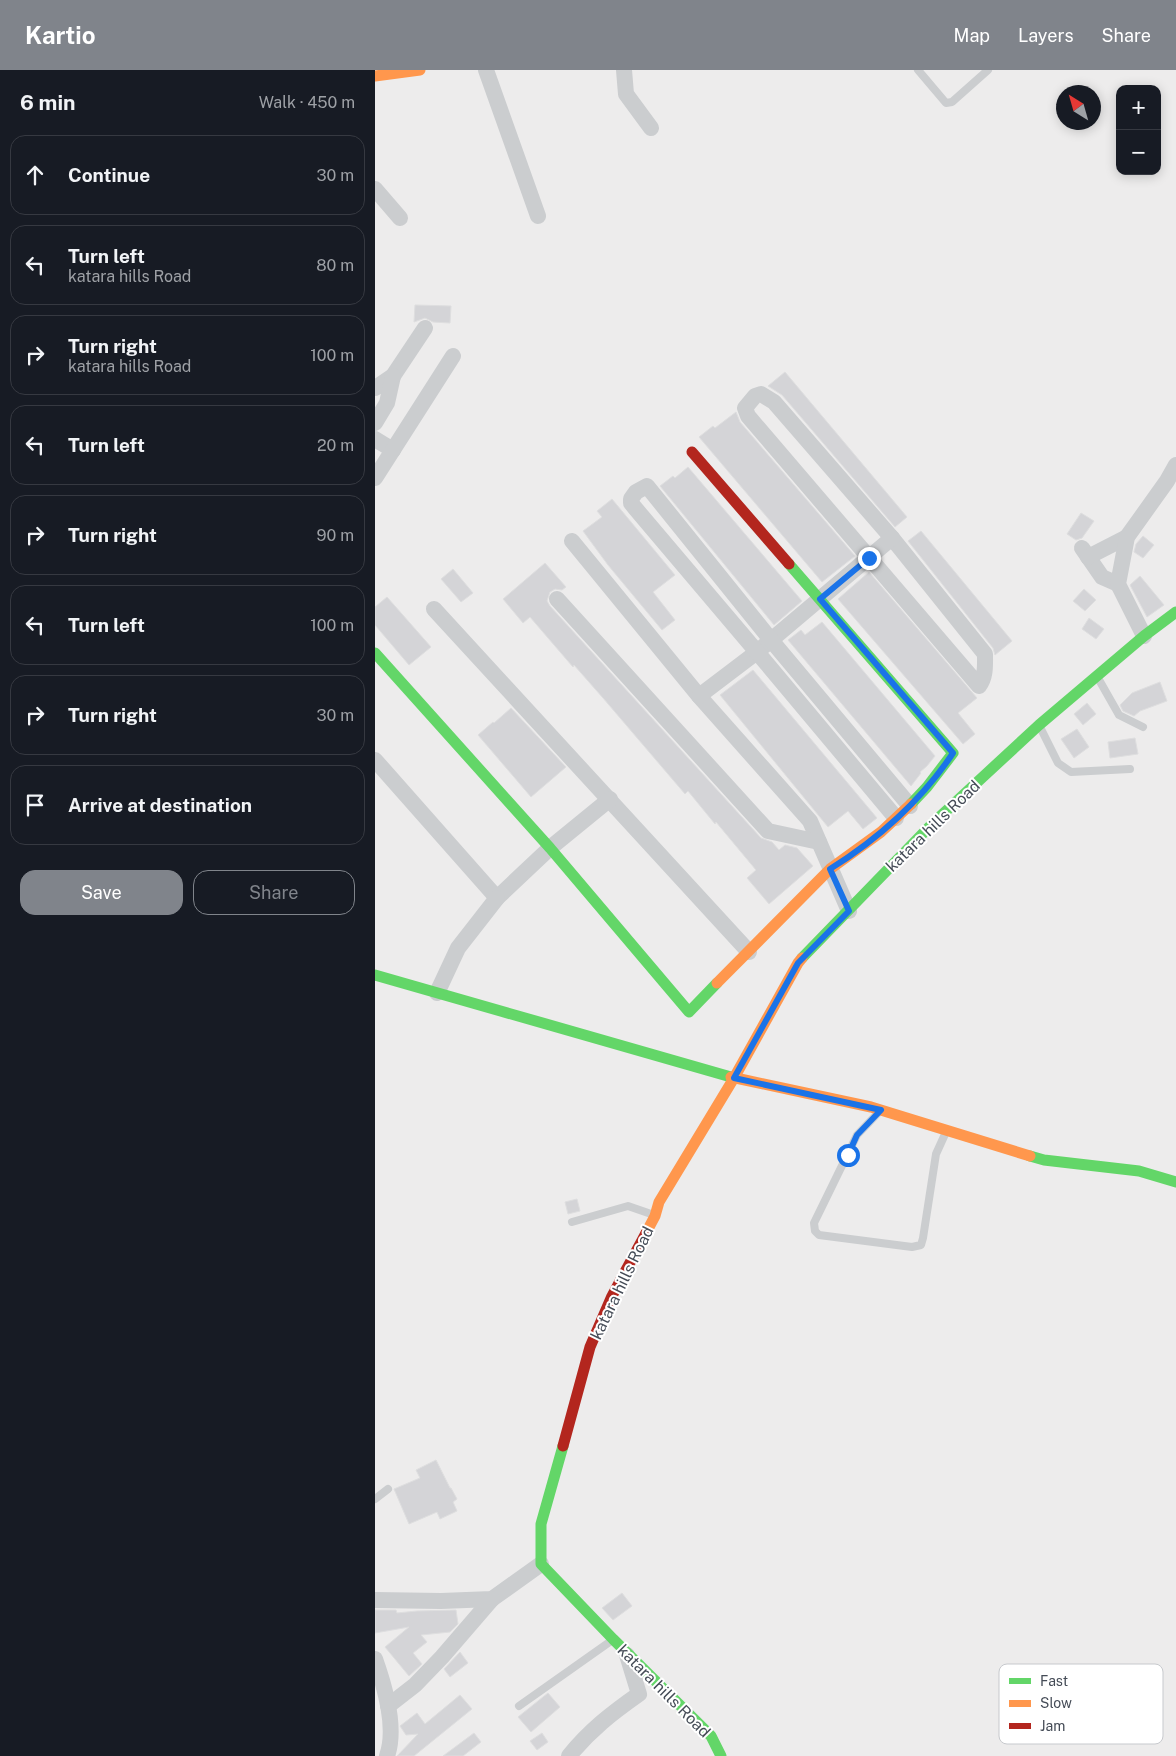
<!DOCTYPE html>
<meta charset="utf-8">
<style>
body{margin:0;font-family:"Public Sans",sans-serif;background:#242831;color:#f1f3f6}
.controls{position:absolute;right:15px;top:15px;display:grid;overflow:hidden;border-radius:10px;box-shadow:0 2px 12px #0003}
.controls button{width:45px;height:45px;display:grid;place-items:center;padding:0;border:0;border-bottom:1px solid #363941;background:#171b24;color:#f1f3f6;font:25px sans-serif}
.compass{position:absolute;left:681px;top:15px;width:45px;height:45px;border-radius:50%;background:#171b24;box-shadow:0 2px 12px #0003;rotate:323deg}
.stop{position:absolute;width:15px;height:15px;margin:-11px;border:4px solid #1a73e8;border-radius:50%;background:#fff}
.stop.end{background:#1a73e8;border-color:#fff;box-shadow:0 1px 5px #0008}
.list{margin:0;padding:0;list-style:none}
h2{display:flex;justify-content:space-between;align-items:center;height:65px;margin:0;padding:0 20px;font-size:21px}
h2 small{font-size:16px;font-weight:400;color:#9ea1a6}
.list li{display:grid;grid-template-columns:32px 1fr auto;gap:15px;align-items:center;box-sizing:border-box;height:80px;margin:0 10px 10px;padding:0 10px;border:1px solid #363941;border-radius:15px}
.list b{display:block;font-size:19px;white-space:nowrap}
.list p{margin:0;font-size:16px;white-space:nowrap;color:#9ea1a6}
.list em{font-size:16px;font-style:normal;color:#9ea1a6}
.actions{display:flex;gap:10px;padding:15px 20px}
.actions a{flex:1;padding:11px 0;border:1px solid #80848b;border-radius:15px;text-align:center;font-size:18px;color:#80848b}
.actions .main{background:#80848b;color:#fff}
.icon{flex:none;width:28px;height:28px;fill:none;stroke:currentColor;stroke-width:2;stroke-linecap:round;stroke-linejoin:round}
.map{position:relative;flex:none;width:801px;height:1686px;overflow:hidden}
header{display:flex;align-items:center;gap:30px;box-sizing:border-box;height:70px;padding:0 25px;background:#80848b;color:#fff}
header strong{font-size:24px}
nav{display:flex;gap:28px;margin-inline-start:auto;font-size:18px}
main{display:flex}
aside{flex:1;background:#171b24}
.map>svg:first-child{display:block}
.building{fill:#d4d4d7;stroke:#dededf}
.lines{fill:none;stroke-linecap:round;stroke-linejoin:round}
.lane{stroke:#cbcdcf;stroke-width:8}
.street{stroke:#cbcdcf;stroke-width:16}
.fast{stroke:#63d668;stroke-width:11}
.slow{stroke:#ff974d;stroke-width:11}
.jam{stroke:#b3261e;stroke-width:11}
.route{stroke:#1a73e8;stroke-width:6}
.labels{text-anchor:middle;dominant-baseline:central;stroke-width:4;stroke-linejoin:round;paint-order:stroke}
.street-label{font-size:16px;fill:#454c57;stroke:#fff}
.key{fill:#fff;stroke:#c7c9cd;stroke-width:1}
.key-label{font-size:14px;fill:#454c57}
</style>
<header>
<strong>Kartio</strong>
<nav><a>Map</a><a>Layers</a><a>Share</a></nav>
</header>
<main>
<aside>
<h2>6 min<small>Walk · 450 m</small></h2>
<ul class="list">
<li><svg class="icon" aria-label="ahead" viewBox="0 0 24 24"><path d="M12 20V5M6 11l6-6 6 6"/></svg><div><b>Continue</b></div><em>30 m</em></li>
<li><svg class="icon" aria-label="left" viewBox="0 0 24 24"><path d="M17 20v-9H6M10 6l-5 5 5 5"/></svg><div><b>Turn left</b><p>katara hills Road</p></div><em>80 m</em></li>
<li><svg class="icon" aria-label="right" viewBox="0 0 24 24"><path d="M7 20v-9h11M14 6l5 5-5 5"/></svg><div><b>Turn right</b><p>katara hills Road</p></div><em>100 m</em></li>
<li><svg class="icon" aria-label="left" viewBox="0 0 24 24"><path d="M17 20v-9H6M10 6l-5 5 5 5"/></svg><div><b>Turn left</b></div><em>20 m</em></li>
<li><svg class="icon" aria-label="right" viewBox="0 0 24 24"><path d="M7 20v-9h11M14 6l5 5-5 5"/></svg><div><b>Turn right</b></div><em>90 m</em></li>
<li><svg class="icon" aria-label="left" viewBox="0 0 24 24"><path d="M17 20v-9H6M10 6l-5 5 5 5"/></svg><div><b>Turn left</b></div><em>100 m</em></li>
<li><svg class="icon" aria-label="right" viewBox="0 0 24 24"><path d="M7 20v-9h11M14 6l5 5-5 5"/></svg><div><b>Turn right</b></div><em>30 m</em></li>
<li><svg class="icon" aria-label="arrive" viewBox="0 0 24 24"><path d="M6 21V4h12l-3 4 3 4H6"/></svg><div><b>Arrive at destination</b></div></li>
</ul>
<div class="actions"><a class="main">Save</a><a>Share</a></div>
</aside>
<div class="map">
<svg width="801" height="1686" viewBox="0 0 801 1686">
<rect width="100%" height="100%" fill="#edecec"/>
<g class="building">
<path d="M40 235 76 236 75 253 58 252 50 248 39 252Z"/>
<path d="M410 302 532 447 520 457 407 325 393 316Z"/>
<path d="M361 342 365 352 480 486 447 512 324 367 338 356 340 358Z"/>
<path d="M313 397 427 531 399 555 285 416 298 406 300 408Z"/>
<path d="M237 429 300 505 278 522 300 550 287 560 233 495 208 461 227 447 222 441Z"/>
<path d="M706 443 719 451 707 468 701 470 692 464Z"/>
<path d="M546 461 637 571 620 585 618 578 533 471Z"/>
<path d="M768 466 779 475 768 488 759 482 761 474Z"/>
<path d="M170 493 191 517 187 520 180 519 175 522 172 531 175 536 386 768 397 772 404 780 410 775 422 778 438 796 394 834 372 808 381 800 341 752 340 754 313 721 310 724 228 628 199 595 198 597 155 547 148 553 128 529Z"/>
<path d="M78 499 98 523 86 532 66 509Z"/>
<path d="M494 502 602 628 583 643 600 664 588 674 463 529Z"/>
<path d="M765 506 789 535 772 547 755 515Z"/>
<path d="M709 519 721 530 710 541 698 531Z"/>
<path d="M12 527 56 577 34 595 0 555V537Z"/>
<path d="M714 548 729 559 721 569 707 559Z"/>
<path d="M447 552 560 686 552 696 545 702 546 703 536 716 413 570 426 560 430 565Z"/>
<path d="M378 600 502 748 488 759 473 741 453 757 345 625Z"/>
<path d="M785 612 792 631 765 641 759 646 748 641 745 635 757 623Z"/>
<path d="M712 633 721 644 708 655 699 644Z"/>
<path d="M136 638 191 697 156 727 103 665 118 652 119 653Z"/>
<path d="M702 659 714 677 699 688 686 669Z"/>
<path d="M760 668 763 684 735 688 733 672Z"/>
<path d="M202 1129 205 1141 193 1144 190 1132Z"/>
<path d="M61 1390 75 1418H76L82 1429 78 1432 82 1441 65 1449 62 1442 34 1454 19 1419 45 1408 41 1400Z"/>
<path d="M247 1523 257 1536 238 1550 227 1538Z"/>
<path d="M0 1540H21L22 1543 42 1541 81 1540 83 1554 75 1562 46 1565 52 1572 38 1583 47 1594 34 1606 10 1577 34 1557 0 1563Z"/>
<path d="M85 1582 93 1593 75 1607 69 1599Z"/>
<path d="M173 1623 185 1637 156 1662 143 1647Z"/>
<path d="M85 1625 97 1639 39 1686H22L43 1664 31 1665 25 1656 42 1643 50 1654Z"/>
<path d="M99 1663 106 1672 88 1686H68Z"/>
<path d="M167 1663 173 1672 162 1680 155 1671Z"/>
</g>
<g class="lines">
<g class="lane">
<path d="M543 0 571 33 577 32 613 0"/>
<path d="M723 608 744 645 768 657"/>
<path d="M665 657 683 693 696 702 755 699"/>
<path d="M504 1042 482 1065 439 1153 440 1161 444 1165 537 1177 546 1175 548 1168 561 1084 571 1062"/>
<path d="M197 1152 253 1136 279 1145"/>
<path d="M0 1429 13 1419"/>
<path d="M144 1636 236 1571"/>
</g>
<g class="street">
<path d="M111 0 163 146"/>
<path d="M249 0 251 24 276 58"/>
<path d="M0 119 25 148"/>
<path d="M0 318 18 306 50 258"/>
<path d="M386 324 399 332 517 468 610 584C610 595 611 607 604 616L373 346 370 338 380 326Z"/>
<path d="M0 353 12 333 18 306"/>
<path d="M0 369 18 380"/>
<path d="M0 408 78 286"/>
<path d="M197 471 324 626 435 751 474 841"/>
<path d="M707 478 727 507 743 514"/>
<path d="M713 487 752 467"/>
<path d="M182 529 393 761 444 772"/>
<path d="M59 539 374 882"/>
<path d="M769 566 743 514 752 467 792 411 801 395"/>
<path d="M324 626 382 582 517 468"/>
<path d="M0 690 122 828 175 778 235 729"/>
<path d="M521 748 382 582 260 438 256 433V429L261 422 272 416 396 570 535 736"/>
<path d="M62 923 83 878 122 828"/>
<path d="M0 1530 66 1531 117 1529 166 1494"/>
<path d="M0 1589C10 1617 22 1658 12 1686"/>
<path d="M13 1636 40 1615 67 1587 117 1529"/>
<path d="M194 1686C215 1660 237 1643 264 1624L252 1585"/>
</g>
<g class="fast">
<path d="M414 494 578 683 552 717 536 734"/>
<path d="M0 583 175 778 314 942 342 913"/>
<path d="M427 888 557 754 664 655 769 566 801 542"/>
<path d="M0 905 356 1007"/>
<path d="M655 1086 669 1090 764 1101 801 1112"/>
<path d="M188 1376 166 1454V1494L238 1569 336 1666 346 1686"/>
</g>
<g class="slow">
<path d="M0 6 45 0"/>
<path d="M342 913 455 799 506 762 536 734"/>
<path d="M356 1007 496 1037 655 1086"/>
<path d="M271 1163 280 1146 284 1132 359 1008 423 893 427 888"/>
</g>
<g class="jam">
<path d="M317 382 414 494"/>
<path d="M188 1376 215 1277 237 1226 271 1163"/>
</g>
</g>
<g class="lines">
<path class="route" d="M473 1085 482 1065 506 1040 359 1008 423 893 474 841 455 799C502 770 547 730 578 683L445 529 494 488"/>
</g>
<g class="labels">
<g class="street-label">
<text transform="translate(558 756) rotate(-44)">katara hills Road</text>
<text transform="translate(247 1213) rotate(-64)">katara hills Road</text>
<text transform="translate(289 1621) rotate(45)">katara hills Road</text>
</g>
</g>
<rect x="624" y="1594" width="164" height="80" rx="8" class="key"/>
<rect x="634" y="1608" width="22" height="6" fill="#63d668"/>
<rect x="634" y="1630" width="22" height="7" fill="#ff974d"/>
<rect x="634" y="1653" width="22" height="6" fill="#b3261e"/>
<g class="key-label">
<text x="665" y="1616">Fast</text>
<text x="665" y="1638">Slow</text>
<text x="665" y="1661">Jam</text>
</g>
</svg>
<div class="controls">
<button>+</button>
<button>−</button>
</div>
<svg class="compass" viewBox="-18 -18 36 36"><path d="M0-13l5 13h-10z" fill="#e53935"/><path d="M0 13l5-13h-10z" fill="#9ea1a6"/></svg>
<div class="stop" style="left:473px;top:1085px"></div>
<div class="stop end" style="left:494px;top:488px"></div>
</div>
</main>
